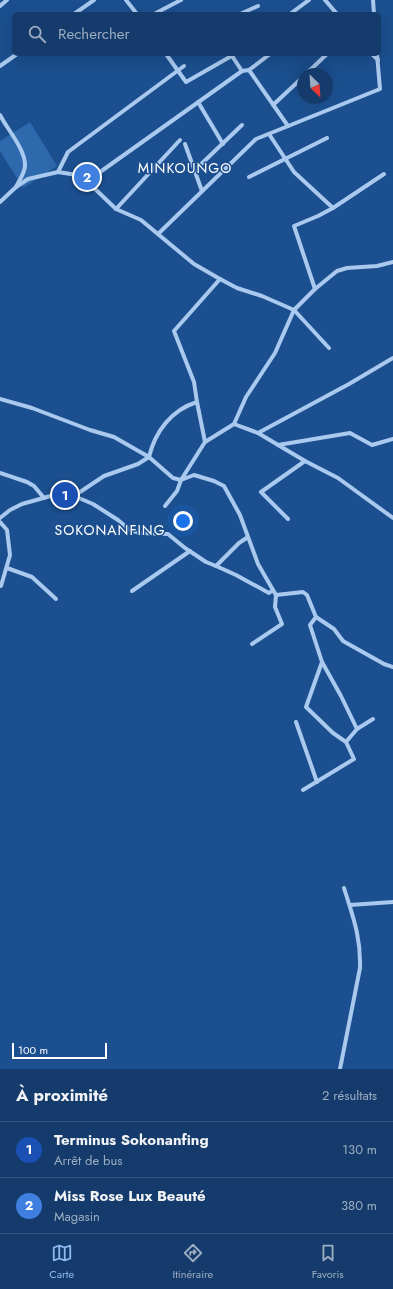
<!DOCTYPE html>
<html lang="fr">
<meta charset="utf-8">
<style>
body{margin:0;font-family:Jost,sans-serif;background:#1d4271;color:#f1f3f6}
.compass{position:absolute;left:297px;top:68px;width:36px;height:36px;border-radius:50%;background:#143b6b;box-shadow:0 4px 16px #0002;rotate:155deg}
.scale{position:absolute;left:12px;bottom:10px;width:95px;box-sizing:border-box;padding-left:4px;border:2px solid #fff;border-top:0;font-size:11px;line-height:14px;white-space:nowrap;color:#fff;-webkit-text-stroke:3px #1b4f8f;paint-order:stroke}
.you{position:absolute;left:183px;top:521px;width:14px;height:14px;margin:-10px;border:3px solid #fff;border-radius:50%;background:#1a73e8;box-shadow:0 0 0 6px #1a73e833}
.badge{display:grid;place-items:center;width:26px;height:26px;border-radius:50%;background:#90b9f0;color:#fff;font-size:13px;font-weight:700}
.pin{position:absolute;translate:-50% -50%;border:2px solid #fff;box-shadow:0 1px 4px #0006}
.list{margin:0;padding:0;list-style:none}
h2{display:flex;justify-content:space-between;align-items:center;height:52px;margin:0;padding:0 16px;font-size:17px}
h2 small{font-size:13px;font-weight:400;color:#9dadc1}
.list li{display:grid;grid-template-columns:26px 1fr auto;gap:12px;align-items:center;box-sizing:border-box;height:56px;padding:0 16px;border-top:1px solid #33557e}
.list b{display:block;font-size:15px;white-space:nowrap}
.list p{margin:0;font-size:13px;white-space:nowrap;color:#9dadc1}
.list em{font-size:13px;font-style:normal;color:#9dadc1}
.icon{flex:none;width:22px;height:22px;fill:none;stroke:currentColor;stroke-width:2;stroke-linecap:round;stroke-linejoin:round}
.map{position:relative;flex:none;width:393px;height:1069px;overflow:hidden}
.search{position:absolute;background:#143b6b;box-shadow:0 4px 16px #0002;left:12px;right:12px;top:12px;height:44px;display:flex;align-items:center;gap:10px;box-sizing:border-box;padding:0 14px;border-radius:6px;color:#9dadc1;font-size:15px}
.sheet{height:164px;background:#143b6b}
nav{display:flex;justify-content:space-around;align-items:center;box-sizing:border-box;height:56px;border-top:1px solid #33557e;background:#143b6b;font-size:11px;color:#9dadc1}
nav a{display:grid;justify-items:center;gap:2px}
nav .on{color:#90b9f0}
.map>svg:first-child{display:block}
.pitch{fill:#2e69ad}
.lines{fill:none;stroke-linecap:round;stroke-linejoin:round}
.minor{stroke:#a9c9ee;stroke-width:4}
.labels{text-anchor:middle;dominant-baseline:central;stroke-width:3;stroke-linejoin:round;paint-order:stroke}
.quarter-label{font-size:14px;letter-spacing:1px;fill:#fff;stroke:#1b4f8f}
</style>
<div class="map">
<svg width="393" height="1069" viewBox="0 0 393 1069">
<rect width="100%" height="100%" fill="#1b4f8f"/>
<path class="pitch" d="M30 122 57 166 23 188 0 151V141Z"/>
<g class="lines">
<g class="minor">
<path d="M126 0 137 14"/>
<path d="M325 0 337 14"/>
<path d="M373 0 374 14"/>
<path d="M0 6 7 0"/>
<path d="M74 14 94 0"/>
<path d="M154 14 181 0"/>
<path d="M240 14 258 6"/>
<path d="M290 14 309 0"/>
<path d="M166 54 186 82 235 54"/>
<path d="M372 54 378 60"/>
<path d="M232 56 242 71"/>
<path d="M0 66 17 54"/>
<path d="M249 70 288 126"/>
<path d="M306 74 327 54"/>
<path d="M198 102 223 144"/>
<path d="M273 105 303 77"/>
<path d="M0 115C7 129 26 150 25 166 25 172 19 181 16 187"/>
<path d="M269 134 294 172 333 208"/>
<path d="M185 144 202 191"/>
<path d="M195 170 242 125"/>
<path d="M58 172 68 152 184 66"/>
<path d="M249 177 327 138"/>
<path d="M86 182 242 71 249 70 270 54"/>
<path d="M0 202 16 187 28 179 58 172 77 175 94 188 116 209 141 220 194 264 220 279 174 331 194 382 197 402C171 410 155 432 149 457L138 464 104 476 74 496"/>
<path d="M116 209 180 140"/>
<path d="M158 234 256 139 380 89 377 54"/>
<path d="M220 279 237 288 262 296 294 310 329 348"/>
<path d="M315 289 294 226 318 216 333 208 384 174"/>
<path d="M0 399 32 408 90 430 114 437 149 457 173 478 181 480 194 475 214 481 224 486 240 515 258 564 273 590 269 593 236 575 216 566 239 543 248 537"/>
<path d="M197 402 205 442"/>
<path d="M234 424 246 397 275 353 294 310 315 289 337 271 347 268 377 266 393 262"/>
<path d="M258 433 349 384 393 358"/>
<path d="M278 445 350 433 372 445 393 439"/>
<path d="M0 473 27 482 34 486 44 498"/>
<path d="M165 506 177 491 181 480 205 442 234 424 258 433 305 461 338 478 393 518"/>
<path d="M0 518 10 510 22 504 54 495 74 496 93 504 118 520 130 530 140 533 168 534 185 548 206 562 216 566"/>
<path d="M288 519 261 492 305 461"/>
<path d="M0 522 7 530 10 555 1 586"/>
<path d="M7 568 32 577 56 599"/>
<path d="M273 590 276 595 303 592 307 595 316 617 310 625 322 662 341 696 357 729"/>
<path d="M132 591 190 551"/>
<path d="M316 617 334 629 343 641 384 664 393 667"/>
<path d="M252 644 282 624 275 607 276 595"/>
<path d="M296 722 317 782"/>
<path d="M346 742 357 729 373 719"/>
<path d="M303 790 354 759 346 742 333 733 306 707 322 662"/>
<path d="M350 905 393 902"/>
<path d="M340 1069 360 968C361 937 353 917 344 888"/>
</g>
</g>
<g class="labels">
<g class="quarter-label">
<text x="185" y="168">MINKOUNGO</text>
<text x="110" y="530">SOKONANFING</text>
</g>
</g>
</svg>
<svg class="compass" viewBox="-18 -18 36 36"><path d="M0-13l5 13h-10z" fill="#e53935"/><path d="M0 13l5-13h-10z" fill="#9dadc1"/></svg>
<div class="scale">100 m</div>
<div class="you"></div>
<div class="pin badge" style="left:65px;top:495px;background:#1a4fb4">1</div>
<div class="pin badge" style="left:87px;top:177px;background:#3f7fe0">2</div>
<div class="search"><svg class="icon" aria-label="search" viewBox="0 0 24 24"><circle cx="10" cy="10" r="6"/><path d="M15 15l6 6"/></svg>Rechercher</div>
</div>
<section class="sheet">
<h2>À proximité<small>2 résultats</small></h2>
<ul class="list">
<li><span class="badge" style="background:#1a4fb4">1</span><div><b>Terminus Sokonanfing</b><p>Arrêt de bus</p></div><em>130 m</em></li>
<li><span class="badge" style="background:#3f7fe0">2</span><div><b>Miss Rose Lux Beauté</b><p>Magasin</p></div><em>380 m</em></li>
</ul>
</section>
<nav>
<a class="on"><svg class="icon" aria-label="map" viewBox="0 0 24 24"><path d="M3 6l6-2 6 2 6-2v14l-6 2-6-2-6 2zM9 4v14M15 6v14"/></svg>Carte</a>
<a><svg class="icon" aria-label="directions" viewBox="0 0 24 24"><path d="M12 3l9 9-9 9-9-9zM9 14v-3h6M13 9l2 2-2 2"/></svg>Itinéraire</a>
<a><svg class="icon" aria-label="saved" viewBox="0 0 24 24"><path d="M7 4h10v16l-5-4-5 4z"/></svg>Favoris</a>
</nav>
